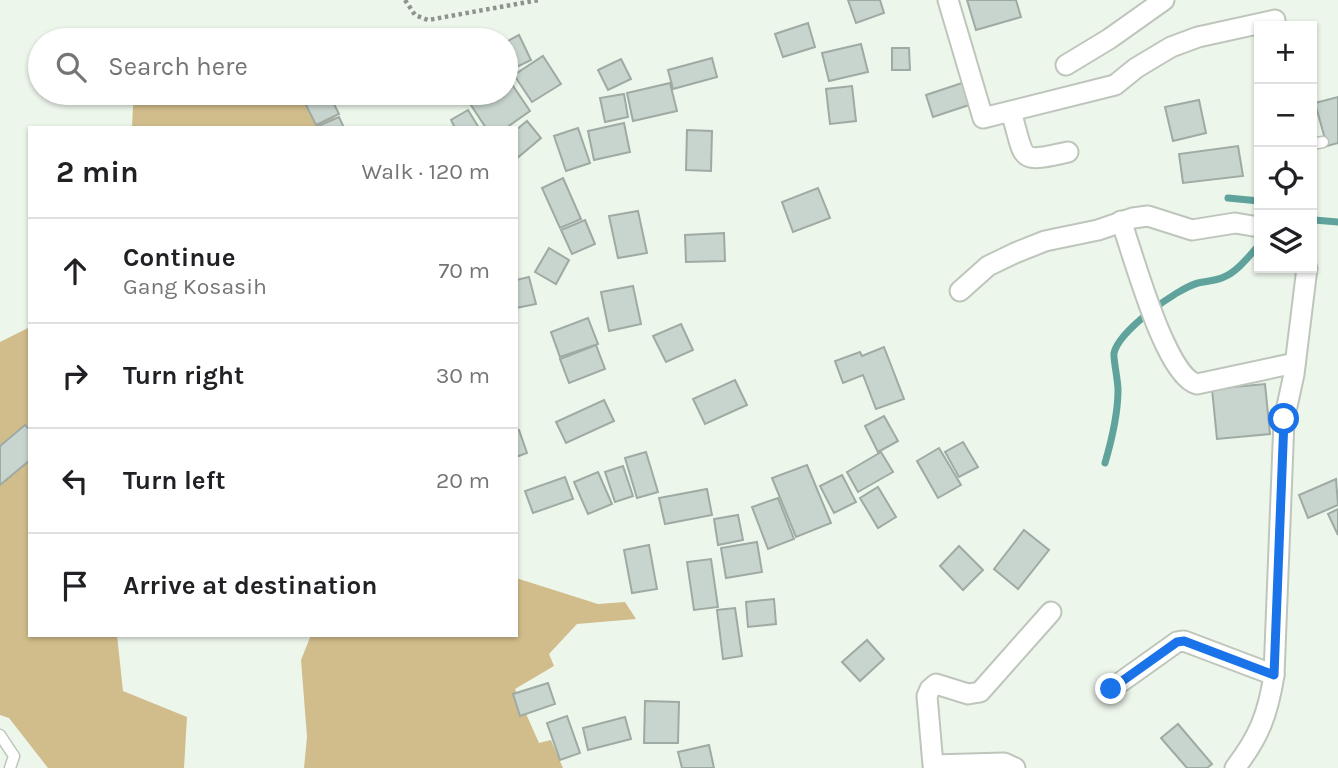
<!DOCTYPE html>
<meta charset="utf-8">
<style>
body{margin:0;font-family:Karla,sans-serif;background:#f6f6f6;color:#202124}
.controls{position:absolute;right:21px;top:21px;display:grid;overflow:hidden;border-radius:0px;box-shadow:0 2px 5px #0004}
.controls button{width:63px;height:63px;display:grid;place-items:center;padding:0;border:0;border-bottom:2px solid #e0e0e0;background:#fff;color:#202124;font:35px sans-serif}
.stop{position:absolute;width:21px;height:21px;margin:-16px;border:5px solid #1a73e8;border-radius:50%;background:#fff}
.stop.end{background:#1a73e8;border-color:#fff;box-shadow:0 2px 7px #0008}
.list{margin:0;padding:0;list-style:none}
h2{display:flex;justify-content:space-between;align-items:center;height:91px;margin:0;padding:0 28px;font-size:30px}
h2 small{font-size:23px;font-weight:400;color:#757577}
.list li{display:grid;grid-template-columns:46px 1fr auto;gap:21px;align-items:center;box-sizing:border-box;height:105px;padding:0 28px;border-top:2px solid #e0e0e0}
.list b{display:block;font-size:26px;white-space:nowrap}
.list p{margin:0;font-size:23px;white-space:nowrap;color:#757577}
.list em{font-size:23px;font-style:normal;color:#757577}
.icon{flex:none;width:38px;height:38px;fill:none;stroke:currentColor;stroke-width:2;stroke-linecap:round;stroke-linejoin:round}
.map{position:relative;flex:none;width:1338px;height:768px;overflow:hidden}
.search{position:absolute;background:#fff;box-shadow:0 2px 5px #0004;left:28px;top:28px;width:490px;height:77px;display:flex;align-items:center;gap:18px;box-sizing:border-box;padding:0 24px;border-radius:38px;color:#757577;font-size:26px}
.panel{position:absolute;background:#fff;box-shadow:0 2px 5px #0004;left:28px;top:126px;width:490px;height:511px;border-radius:0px}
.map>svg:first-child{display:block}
.forest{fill:#d1bd8b}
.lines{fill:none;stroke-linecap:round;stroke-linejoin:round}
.stream{stroke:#5fa39c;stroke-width:7}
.building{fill:#c8d5ce;stroke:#9eaaa3;stroke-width:2}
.service-casing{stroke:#bec6bb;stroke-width:13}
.minor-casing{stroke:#bec6bb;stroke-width:23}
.path{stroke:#8e948c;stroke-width:4.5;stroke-dasharray:3.5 3.5;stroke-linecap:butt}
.service{stroke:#fff;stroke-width:10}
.minor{stroke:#fff;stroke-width:19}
.route{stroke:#1a73e8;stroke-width:9}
</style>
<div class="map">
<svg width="1338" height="768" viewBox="0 0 1338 768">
<rect width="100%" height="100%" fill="#edf6eb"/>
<g class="forest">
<path d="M150 93H330L336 125 332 128H132L133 106Z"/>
<path d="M30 327V635H117L123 691 187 717 184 768H48L9 718 0 715V342Z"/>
<path d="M516 578 598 604 625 602 636 619 577 624 549 654 554 666 515 689 539 743 551 740 563 768H304L307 737 301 660 311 635H516Z"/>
</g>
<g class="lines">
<g class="stream">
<path d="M1228 198 1259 201"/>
<path d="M1314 220 1338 222"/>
<path d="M1105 463C1112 439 1118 415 1118 390 1118 380 1113 358 1114 353 1119 331 1176 289 1198 283 1207 281 1215 281 1224 277 1238 271 1249 256 1259 245"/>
</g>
</g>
<g class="building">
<path d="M848 0H880L884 13 856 23Z"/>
<path d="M967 0H1016L1021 17 976 30Z"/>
<path d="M808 23 815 47 783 57 775 34Z"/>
<path d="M519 35 531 60 506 72V42Z"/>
<path d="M861 44 868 72 829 81 822 53Z"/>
<path d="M892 48H909L910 70H892Z"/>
<path d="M543 56 561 84 532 102 514 75Z"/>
<path d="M712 58 717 77 673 89 668 70Z"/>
<path d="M621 59 631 79 608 90 598 70Z"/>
<path d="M507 77 530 111 506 128H486L469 102 484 93H506Z"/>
<path d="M965 82 972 104 933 117 926 95Z"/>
<path d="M670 83 677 111 633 121 627 93Z"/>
<path d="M852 86 856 121 830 124 826 89Z"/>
<path d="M329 94 339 114 316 125 306 105Z"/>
<path d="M624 94 628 117 605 122 600 98Z"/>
<path d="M1338 97V143L1327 146 1315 103Z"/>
<path d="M1199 100 1206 133 1173 141 1165 107Z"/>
<path d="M468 110 479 128H455L451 120Z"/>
<path d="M339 117 344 128 316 127Z"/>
<path d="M527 121 541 138 516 159V130Z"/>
<path d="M624 123 630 152 594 160 588 131Z"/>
<path d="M578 128 590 163 566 171 554 136Z"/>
<path d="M687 130 712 131 711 171 686 170Z"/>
<path d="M1238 146 1243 176 1183 183 1179 154Z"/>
<path d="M563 178 581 219 560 228 542 188Z"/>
<path d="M818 188 830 218 793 232 782 202Z"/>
<path d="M638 211 647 253 618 258 609 216Z"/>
<path d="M585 220 595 244 572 254 561 230Z"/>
<path d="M724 233 725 261 686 262 685 235Z"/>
<path d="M549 248 569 260 556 284 535 272Z"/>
<path d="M529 277 536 304 516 308V280Z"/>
<path d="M633 286 641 324 609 331 601 292Z"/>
<path d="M588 318 598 344 560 357 551 332Z"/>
<path d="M681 324 693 350 666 362 653 336Z"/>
<path d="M596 345 605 369 569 383 560 359Z"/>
<path d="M884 347 904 399 876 409 863 375 843 383 835 361 860 352 862 356Z"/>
<path d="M735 380 747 405 705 424 693 399Z"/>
<path d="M1265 384 1270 434 1217 439 1212 389Z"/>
<path d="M604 400 614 421 566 443 556 422Z"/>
<path d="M884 416 898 441 878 452 865 426Z"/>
<path d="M25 425 30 430V460L0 485V446Z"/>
<path d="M519 430 527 453 516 457V431Z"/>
<path d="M963 442 978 467 959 477 945 452Z"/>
<path d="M939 448 961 485 938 498 917 461Z"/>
<path d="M646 452 658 492 637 498 625 458Z"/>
<path d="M881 452 893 472 858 492 847 472Z"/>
<path d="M807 465 831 523 796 537 772 478Z"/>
<path d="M623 466 633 496 615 502 605 472Z"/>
<path d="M598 472 612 504 588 514 574 482Z"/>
<path d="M842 475 856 502 834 513 820 486Z"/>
<path d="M565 477 573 499 533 513 525 491Z"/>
<path d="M1336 479 1338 505 1308 518 1299 495Z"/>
<path d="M878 487 896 517 878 528 860 498Z"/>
<path d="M707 489 712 515 665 524 659 498Z"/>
<path d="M778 498 794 539 768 549 752 507Z"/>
<path d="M1338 509V535L1328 514Z"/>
<path d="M738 515 743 540 718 545 714 519Z"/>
<path d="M1024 530 1049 550 1018 589 994 569Z"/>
<path d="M757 542 762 572 726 578 721 548Z"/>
<path d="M649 545 657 589 632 593 624 550Z"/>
<path d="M959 546 983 570 963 590 940 566Z"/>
<path d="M711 559 718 607 694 610 687 562Z"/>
<path d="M774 599 776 624 748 627 746 602Z"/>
<path d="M735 608 742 656 723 659 717 610Z"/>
<path d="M867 640 884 659 860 681 842 662Z"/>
<path d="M548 683 555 704 520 716 513 694Z"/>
<path d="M645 701 679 702 678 743H644Z"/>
<path d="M567 716 580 753 560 760 547 723Z"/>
<path d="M625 717 631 739 588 750 583 728Z"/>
<path d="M1178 724 1212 764 1207 768H1187L1161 738Z"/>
<path d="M709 745 714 768H682L678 752Z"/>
</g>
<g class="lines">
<g class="service-casing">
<g id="service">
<path d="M1312 144 1323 142"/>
<path d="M0 735 14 756 10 768"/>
</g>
</g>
<g class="minor-casing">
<g id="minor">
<path d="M948 0 983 118 1115 85 1136 68 1171 47 1198 37 1275 20"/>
<path d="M1066 65 1109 39 1164 0"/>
<path d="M1011 112C1026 160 1016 164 1068 152"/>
<path d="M1121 221C1133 253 1165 376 1197 384L1295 363"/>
<path d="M960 291 988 266 1015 253 1045 241 1098 230 1133 218 1148 216 1192 230 1235 223 1259 227"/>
<path d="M1111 689 1177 642 1184 641 1274 675"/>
<path d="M1015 768 1004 763 933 765 927 696 930 689 936 684 968 694 980 692 1051 612"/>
<path d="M1235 768C1259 737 1268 714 1274 675L1284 420 1294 374 1307 268"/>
</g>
</g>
<path class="path" d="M405 0 415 15 428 20 539 0"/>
<use href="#service" class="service"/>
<use href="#minor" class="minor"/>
</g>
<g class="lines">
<path class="route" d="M1111 689 1177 642 1184 641 1274 675 1284 419"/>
</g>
</svg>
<div class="controls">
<button>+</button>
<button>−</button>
<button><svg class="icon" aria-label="locate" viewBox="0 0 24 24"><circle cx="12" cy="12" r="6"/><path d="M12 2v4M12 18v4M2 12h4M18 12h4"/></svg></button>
<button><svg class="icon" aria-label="layers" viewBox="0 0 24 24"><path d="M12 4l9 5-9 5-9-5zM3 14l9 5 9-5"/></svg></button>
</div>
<div class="stop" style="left:1284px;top:419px"></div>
<div class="stop end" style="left:1111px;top:689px"></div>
<div class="search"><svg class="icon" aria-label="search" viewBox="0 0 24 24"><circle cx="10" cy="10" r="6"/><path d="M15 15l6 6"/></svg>Search here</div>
<section class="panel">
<h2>2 min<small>Walk · 120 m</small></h2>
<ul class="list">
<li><svg class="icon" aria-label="ahead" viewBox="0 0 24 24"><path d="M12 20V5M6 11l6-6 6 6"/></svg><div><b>Continue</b><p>Gang Kosasih</p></div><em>70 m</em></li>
<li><svg class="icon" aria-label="right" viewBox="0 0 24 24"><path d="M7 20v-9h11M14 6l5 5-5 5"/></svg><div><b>Turn right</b></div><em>30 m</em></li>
<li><svg class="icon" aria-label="left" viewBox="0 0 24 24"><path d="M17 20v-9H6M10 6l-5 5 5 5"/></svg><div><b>Turn left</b></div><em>20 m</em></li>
<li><svg class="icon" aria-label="arrive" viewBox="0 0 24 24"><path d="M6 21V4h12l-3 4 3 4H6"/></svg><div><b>Arrive at destination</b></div></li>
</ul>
</section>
</div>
